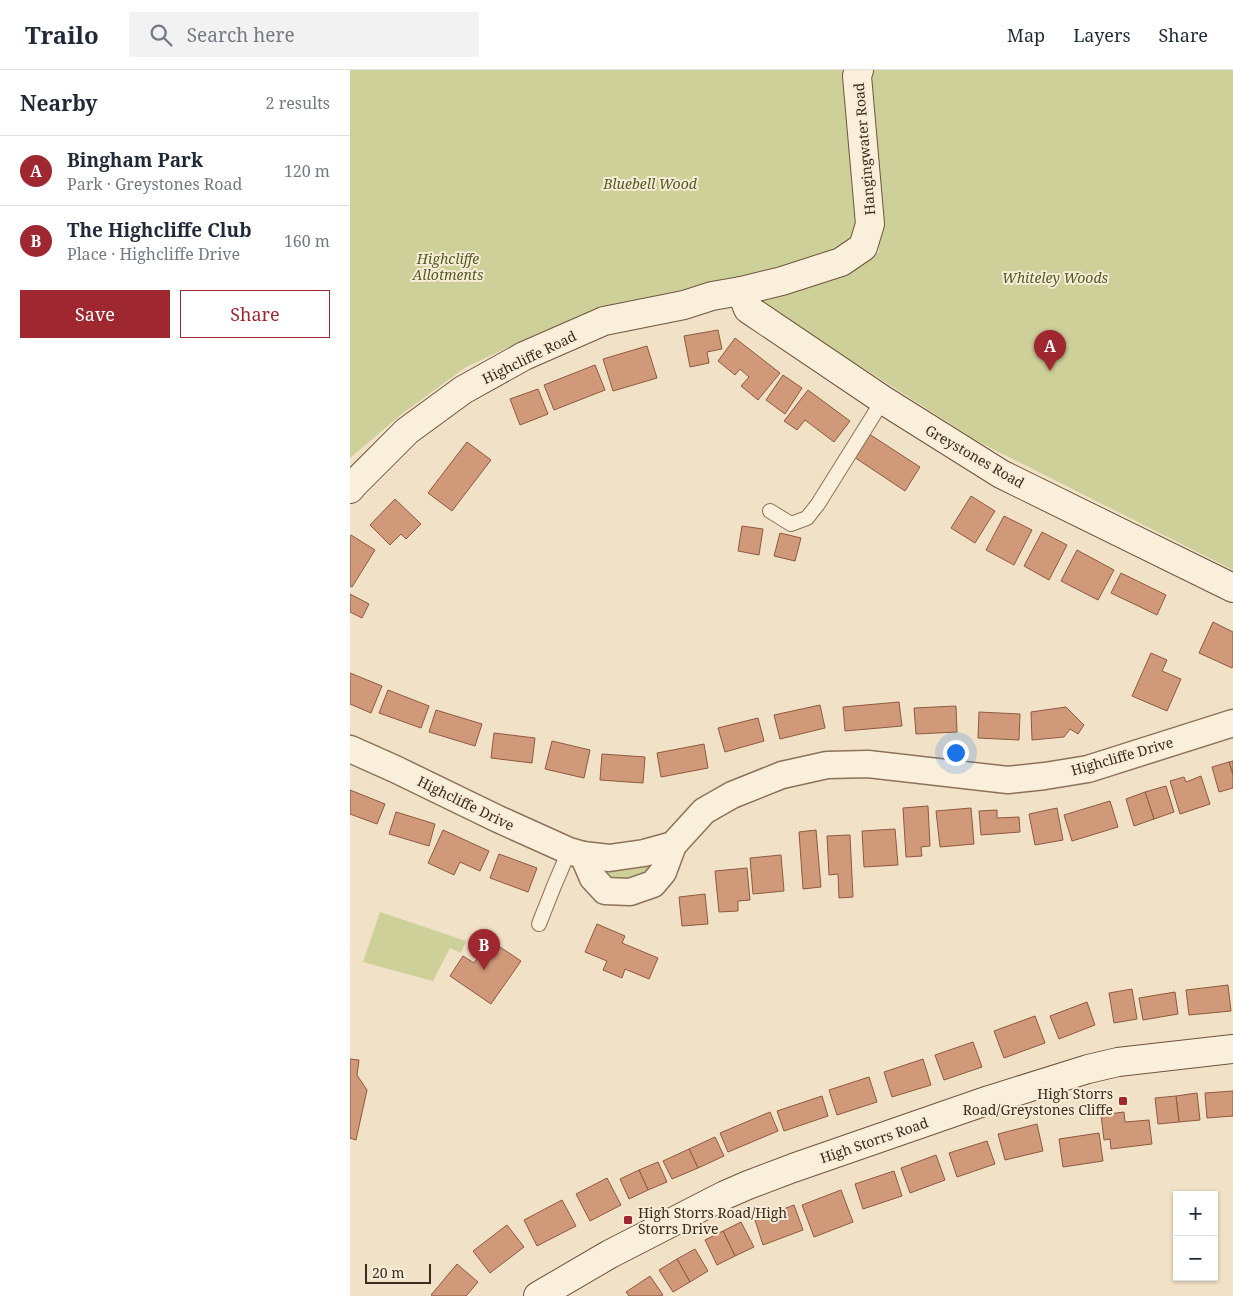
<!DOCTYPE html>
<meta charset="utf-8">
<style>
body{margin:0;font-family:"Noto Serif",serif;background:#f2f2f3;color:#1f2937}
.controls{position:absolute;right:15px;bottom:15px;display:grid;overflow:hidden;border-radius:0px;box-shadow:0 1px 4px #0004}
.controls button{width:45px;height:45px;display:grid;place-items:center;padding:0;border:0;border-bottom:1px solid #e0e1e3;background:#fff;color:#1f2937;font:25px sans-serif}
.scale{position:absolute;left:15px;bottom:12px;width:66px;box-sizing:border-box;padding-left:5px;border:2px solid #3d2b1f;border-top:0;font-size:14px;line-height:18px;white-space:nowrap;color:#3d2b1f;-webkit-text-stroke:4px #f7ecd6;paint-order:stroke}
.you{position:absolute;left:605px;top:682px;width:18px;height:18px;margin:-12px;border:4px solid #fff;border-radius:50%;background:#1a73e8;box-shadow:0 0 0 8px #1a73e833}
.badge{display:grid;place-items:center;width:32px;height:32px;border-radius:50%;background:#9f2730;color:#fff;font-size:16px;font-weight:700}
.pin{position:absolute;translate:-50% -41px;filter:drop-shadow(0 1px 2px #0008)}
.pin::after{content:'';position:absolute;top:26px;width:18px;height:15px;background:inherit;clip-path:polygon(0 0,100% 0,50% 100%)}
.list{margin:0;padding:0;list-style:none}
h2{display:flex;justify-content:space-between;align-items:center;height:65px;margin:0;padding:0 20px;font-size:21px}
h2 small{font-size:16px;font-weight:400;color:#747a83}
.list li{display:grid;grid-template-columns:32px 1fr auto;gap:15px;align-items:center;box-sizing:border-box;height:70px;padding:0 20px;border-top:1px solid #e0e1e3}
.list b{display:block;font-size:19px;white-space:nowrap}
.list p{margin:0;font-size:16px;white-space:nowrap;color:#747a83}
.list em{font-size:16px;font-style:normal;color:#747a83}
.actions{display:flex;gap:10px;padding:15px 20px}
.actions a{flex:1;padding:11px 0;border:1px solid #9f2730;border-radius:0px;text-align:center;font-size:18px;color:#9f2730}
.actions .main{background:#9f2730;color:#fff}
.icon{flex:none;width:28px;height:28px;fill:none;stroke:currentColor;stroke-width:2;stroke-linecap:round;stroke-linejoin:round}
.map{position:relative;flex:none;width:883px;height:1226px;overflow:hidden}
header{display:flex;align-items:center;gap:30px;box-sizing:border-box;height:70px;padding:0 25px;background:#fff;border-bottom:1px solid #e0e1e3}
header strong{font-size:24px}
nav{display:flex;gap:28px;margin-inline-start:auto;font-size:18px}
.search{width:350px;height:45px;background:#f2f2f3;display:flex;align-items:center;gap:12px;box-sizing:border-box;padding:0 18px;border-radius:0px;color:#747a83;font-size:19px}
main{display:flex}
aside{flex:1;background:#fff}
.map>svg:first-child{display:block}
.green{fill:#cdd099}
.building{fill:#d0997a;stroke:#8e593f}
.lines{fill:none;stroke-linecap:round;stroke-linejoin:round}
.lane-casing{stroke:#8d725a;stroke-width:16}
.street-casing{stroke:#8d725a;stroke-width:29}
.secondary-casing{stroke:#6f533d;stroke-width:30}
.lane{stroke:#faefda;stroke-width:14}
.street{stroke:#faefda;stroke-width:26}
.secondary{stroke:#faefda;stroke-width:28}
.poi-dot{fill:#9f2730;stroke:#f7ecd6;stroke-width:2}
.labels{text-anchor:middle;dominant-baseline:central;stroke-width:4;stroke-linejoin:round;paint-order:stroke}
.street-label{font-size:14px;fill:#3d2b1f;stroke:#f7ecd6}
.park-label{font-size:14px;font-style:italic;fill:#505a24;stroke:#f7ecd6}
.poi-label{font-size:14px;fill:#3d2b1f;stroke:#f7ecd6;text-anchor:end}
</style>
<header>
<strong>Trailo</strong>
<div class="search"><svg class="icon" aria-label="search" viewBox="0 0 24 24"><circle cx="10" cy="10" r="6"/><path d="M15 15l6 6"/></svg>Search here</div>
<nav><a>Map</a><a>Layers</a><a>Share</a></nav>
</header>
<main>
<aside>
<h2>Nearby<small>2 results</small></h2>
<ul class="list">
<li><span class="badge">A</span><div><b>Bingham Park</b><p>Park · Greystones Road</p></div><em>120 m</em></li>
<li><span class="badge">B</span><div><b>The Highcliffe Club</b><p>Place · Highcliffe Drive</p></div><em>160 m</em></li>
</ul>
<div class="actions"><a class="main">Save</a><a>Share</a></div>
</aside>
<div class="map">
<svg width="883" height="1226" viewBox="0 0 883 1226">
<rect width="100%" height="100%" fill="#f1e1c6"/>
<g class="green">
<path d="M0 0H493L508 157 497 176 479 188 253 241 189 263 116 297 53 343 0 388Z"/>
<path d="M516 0H883V500L627 371 409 231 497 204 529 182Z"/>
<path d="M298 791 301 797V801L262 815 253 801Z"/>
<path d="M30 842 116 871 111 883 100 878 83 911 13 892Z"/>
</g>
<g class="building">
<path d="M368 260 372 279 357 282 359 293 340 297 334 266Z"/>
<path d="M385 268 430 303 408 330 391 316 399 307 390 299 385 305 368 291Z"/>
<path d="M297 276 307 308 263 321 253 289Z"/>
<path d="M245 295 255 320 204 340 194 315Z"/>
<path d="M433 305 452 318 435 344 416 330Z"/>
<path d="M188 319 198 344 170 355 160 329Z"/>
<path d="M458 320 500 351 484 372 455 350 447 360 434 351Z"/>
<path d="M516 362 570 397 555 421 501 385Z"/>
<path d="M117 372 141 390 102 441 78 423Z"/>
<path d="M621 426 645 441 625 473 601 458Z"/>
<path d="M45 429 71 454 56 469 51 464 40 475 20 455Z"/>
<path d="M654 446 682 460 664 495 636 480Z"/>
<path d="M392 456 413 459 409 485 388 481Z"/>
<path d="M692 462 717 475 699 510 674 496Z"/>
<path d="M430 463 451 468 445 491 424 486Z"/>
<path d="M1 465 25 480 2 517 0 516V467Z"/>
<path d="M727 480 764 500 748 530 711 511Z"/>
<path d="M771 503 816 525 807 545 761 523Z"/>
<path d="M0 524 19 534 12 548 0 542Z"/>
<path d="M863 552 883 562V596L882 598 849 583Z"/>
<path d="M801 583 817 590 812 601 831 609 817 641 782 626Z"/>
<path d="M0 603 32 616 21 643 0 634Z"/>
<path d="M38 620 79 636 71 658 29 643Z"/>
<path d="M549 632 552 656 495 661 493 637Z"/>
<path d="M470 635 475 658 430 669 424 645Z"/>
<path d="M606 636 607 662 566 664 564 638Z"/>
<path d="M716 637 734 655 728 664 720 659 714 667 682 670 681 642Z"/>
<path d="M86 640 132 654 125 676 79 662Z"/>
<path d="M629 642 670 644 669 670 628 668Z"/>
<path d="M408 648 414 671 375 682 368 658Z"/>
<path d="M144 663 185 668 182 693 141 688Z"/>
<path d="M202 671 240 680 234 708 195 699Z"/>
<path d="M354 674 358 698 311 707 307 683Z"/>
<path d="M252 684 295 687 293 713 250 710Z"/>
<path d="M883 691V705L879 692Z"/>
<path d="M879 692 883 705V718L869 722 862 697Z"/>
<path d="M851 706 860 734 830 744 820 711 834 707 836 712Z"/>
<path d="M816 716 824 742 804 749 795 722Z"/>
<path d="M0 720 35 734 27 754 0 744Z"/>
<path d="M795 722 804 749 784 756 776 729Z"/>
<path d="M760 731 768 757 722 771 714 745Z"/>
<path d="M578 736 580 776 571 777 572 786 556 787 553 738Z"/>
<path d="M621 738 624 774 590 777 586 741Z"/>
<path d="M707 738 713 770 685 775 679 744Z"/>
<path d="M647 740V748L669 747 670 762 631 765 629 741Z"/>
<path d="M46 742 85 754 79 776 39 764Z"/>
<path d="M545 759 548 795 514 797 512 761Z"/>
<path d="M93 760 139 781 130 801 110 792 104 805 78 793Z"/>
<path d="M466 760 471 817 453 819 449 762Z"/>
<path d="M500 765 503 827 489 828 488 804 479 805 477 766Z"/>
<path d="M149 784 187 798 178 822 140 808Z"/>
<path d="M431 785 434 821 403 824 400 788Z"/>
<path d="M397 798 400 830 388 831V841L369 842 365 801Z"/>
<path d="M355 824 358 854 332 856 329 827Z"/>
<path d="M247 854 275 866 272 873 308 888 299 909 275 899 272 908 253 900 257 891 235 882Z"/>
<path d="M147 875 171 891 141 934 100 906 113 886 124 893 129 886 136 891Z"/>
<path d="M878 915 881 941 839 945 836 920Z"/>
<path d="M782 919 787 949 764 953 759 923Z"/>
<path d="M825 922 828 944 793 950 789 928Z"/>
<path d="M737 932 745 955 709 969 700 946Z"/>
<path d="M685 946 695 973 654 988 644 961Z"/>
<path d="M623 972 632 997 594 1010 585 985Z"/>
<path d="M0 989 9 990 7 1005 17 1020 6 1070 0 1068Z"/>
<path d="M573 989 581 1015 542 1027 534 1002Z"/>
<path d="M519 1007 527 1032 487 1045 479 1020Z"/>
<path d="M883 1021V1046L857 1048 855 1023Z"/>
<path d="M847 1023 850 1050 829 1052 826 1026Z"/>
<path d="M472 1026 478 1046 434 1061 427 1041Z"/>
<path d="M826 1026 829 1052 808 1054 805 1028Z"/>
<path d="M420 1042 428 1061 378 1082 370 1063Z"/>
<path d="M774 1042 775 1052 799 1050 802 1074 761 1079 760 1069 754 1070 751 1045Z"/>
<path d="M687 1054 693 1081 655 1090 648 1064Z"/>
<path d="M749 1063 753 1091 713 1097 709 1069Z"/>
<path d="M365 1067 374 1086 348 1098 339 1079Z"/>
<path d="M637 1071 645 1094 607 1107 599 1083Z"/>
<path d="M339 1079 348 1098 322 1109 313 1091Z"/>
<path d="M586 1085 595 1110 560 1123 551 1098Z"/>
<path d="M308 1092 317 1112 298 1120 289 1100Z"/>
<path d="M289 1100 298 1120 279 1129 270 1109Z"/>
<path d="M544 1101 552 1126 513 1139 505 1114Z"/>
<path d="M257 1108 271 1135 240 1151 226 1124Z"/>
<path d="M491 1120 503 1152 464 1167 452 1135Z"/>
<path d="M212 1130 226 1156 187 1176 174 1150Z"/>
<path d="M444 1135 453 1160 413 1175 405 1150Z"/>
<path d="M391 1152 404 1177 385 1186 373 1161Z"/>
<path d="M157 1155 174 1177 140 1203 123 1181Z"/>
<path d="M373 1161 385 1186 367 1195 355 1170Z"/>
<path d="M345 1179 358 1201 340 1212 327 1189Z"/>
<path d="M327 1189 340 1212 323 1222 309 1200Z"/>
<path d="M107 1194 128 1212 116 1226H83L81 1225Z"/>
<path d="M300 1206 313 1225 311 1226H279L276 1222Z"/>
</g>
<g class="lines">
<g class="lane-casing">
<g id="lane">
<path d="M420 441 441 454 457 448 468 434 533 330"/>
<path d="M189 854 204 816 219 781"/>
</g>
</g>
<g class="street-casing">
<g id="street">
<path d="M0 679 45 699 148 749 219 781 233 785 259 788 294 783 323 775 354 741 382 725 432 705 477 695 518 694 658 710 695 706 738 699 883 653"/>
<path d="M233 785 243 808 255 821 280 822 303 814 313 802 323 775"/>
</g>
</g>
<g class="secondary-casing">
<g id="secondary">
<path d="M391 221 398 239 533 330 651 404 883 518"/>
<path d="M0 419 4 414 57 361 113 320 174 286 254 251 334 235 362 226 391 221 432 211 491 192 513 177 520 154 507 6 509 0"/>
<path d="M188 1226 260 1184 375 1125 398 1115 443 1098 639 1030 738 999 768 992 883 979"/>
</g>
</g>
<use href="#lane" class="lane"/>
<use href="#street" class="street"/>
<use href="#secondary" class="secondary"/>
</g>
<g class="poi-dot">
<rect x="768" y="1026" width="10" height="10" rx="2.5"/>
<rect x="273" y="1145" width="10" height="10" rx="2.5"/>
</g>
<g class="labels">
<g class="street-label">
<text transform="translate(514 79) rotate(-95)">Hangingwater Road</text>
<text transform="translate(179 287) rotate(-26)">Highcliffe Road</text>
<text transform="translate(625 386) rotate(30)">Greystones Road</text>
<text transform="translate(772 686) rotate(-16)">Highcliffe Drive</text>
<text transform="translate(116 733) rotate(26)">Highcliffe Drive</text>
<text transform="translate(524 1070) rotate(-19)">High Storrs Road</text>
</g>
<g class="park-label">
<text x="300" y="113">Bluebell Wood</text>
<text x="98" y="188">Highcliffe<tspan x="98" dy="16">Allotments</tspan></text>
<text x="705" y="207">Whiteley Woods</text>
</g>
<g class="poi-label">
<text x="763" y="1023">High Storrs<tspan x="763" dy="16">Road/Greystones Cliffe</tspan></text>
<text x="288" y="1142" text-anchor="start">High Storrs Road/High<tspan x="288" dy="16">Storrs Drive</tspan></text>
</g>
</g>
</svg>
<div class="controls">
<button>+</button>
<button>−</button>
</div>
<div class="scale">20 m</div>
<div class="you"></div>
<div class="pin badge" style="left:700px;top:301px">A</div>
<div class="pin badge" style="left:134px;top:900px">B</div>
</div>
</main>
